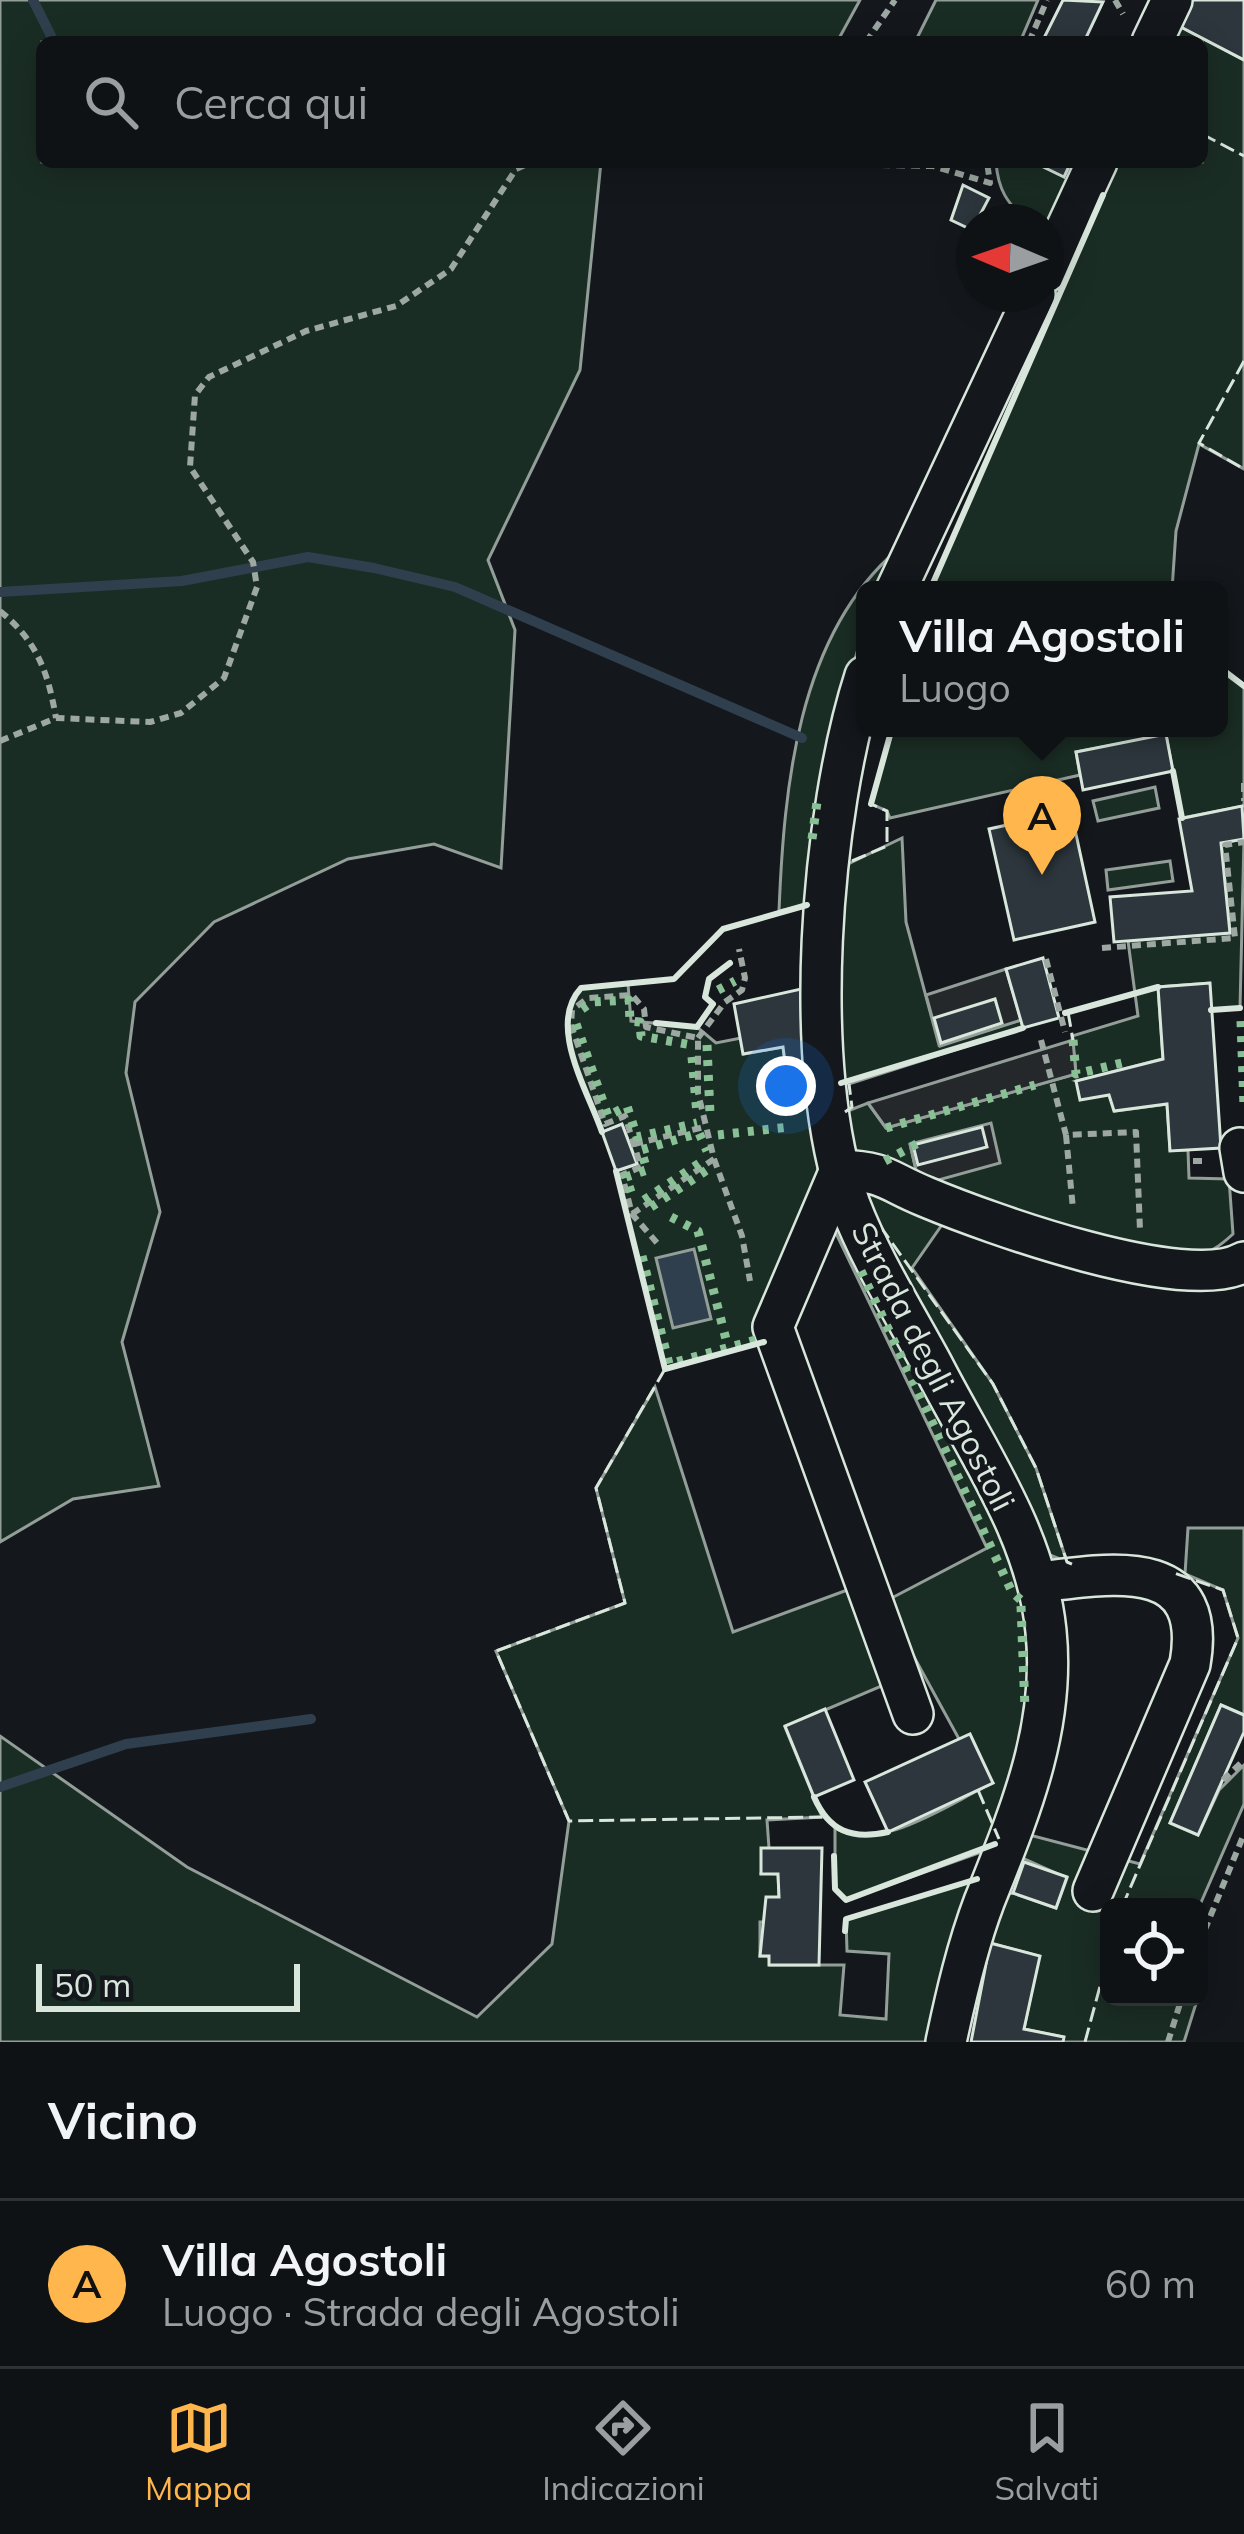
<!DOCTYPE html>
<html lang="it">
<meta charset="utf-8">
<style>
body{margin:0;font-family:Mulish,sans-serif;background:#1d2022;color:#f1f3f6}
.controls{position:absolute;right:36px;bottom:36px;display:grid;overflow:hidden;border-radius:18px;box-shadow:0 6px 30px #0003}
.controls button{width:108px;height:108px;display:grid;place-items:center;padding:0;border:0;border-bottom:3px solid #2f3234;background:#0f1215;color:#f1f3f6;font:60px sans-serif}
.compass{position:absolute;left:956px;top:204px;width:108px;height:108px;border-radius:50%;background:#0f1215;box-shadow:0 6px 30px #0003;rotate:272deg}
.scale{position:absolute;left:36px;bottom:30px;width:264px;box-sizing:border-box;padding-left:12px;border:6px solid #d8e6dc;border-top:0;font-size:33px;line-height:42px;white-space:nowrap;color:#d8e6dc;-webkit-text-stroke:9px #14181c;paint-order:stroke}
.you{position:absolute;left:786px;top:1086px;width:42px;height:42px;margin:-30px;border:9px solid #fff;border-radius:50%;background:#1a73e8;box-shadow:0 0 0 18px #1a73e833}
.badge{display:grid;place-items:center;width:78px;height:78px;border-radius:50%;background:#ffb74d;color:#111;font-size:39px;font-weight:700}
.pin{position:absolute;translate:-50% -99px;filter:drop-shadow(0 3px 6px #0008)}
.pin::after{content:'';position:absolute;top:63px;width:42px;height:36px;background:inherit;clip-path:polygon(0 0,100% 0,50% 100%)}
.popup{position:absolute;left:856px;top:581px;width:372px;height:156px;box-sizing:border-box;display:grid;place-content:center;border-radius:18px;background:#0f1215;filter:drop-shadow(0 3px 9px #0005);font-size:39px;white-space:nowrap;color:#9b9ea0}
.popup b{font-size:45px;color:#f1f3f6}
.popup::after{content:'';position:absolute;left:50%;top:100%;margin-left:-24px;border:24px solid transparent;border-top-color:#0f1215}
.list{margin:0;padding:0;list-style:none}
h2{display:flex;justify-content:space-between;align-items:center;height:156px;margin:0;padding:0 48px;font-size:51px}
h2 small{font-size:39px;font-weight:400;color:#9b9ea0}
.list li{display:grid;grid-template-columns:78px 1fr auto;gap:36px;align-items:center;box-sizing:border-box;height:168px;padding:0 48px;border-top:3px solid #2f3234}
.list b{display:block;font-size:45px;white-space:nowrap}
.list p{margin:0;font-size:39px;white-space:nowrap;color:#9b9ea0}
.list em{font-size:39px;font-style:normal;color:#9b9ea0}
.icon{flex:none;width:66px;height:66px;fill:none;stroke:currentColor;stroke-width:2;stroke-linecap:round;stroke-linejoin:round}
.map{position:relative;flex:none;width:1244px;height:2042px;overflow:hidden}
.search{position:absolute;background:#0f1215;box-shadow:0 6px 30px #0003;left:36px;right:36px;top:36px;height:132px;display:flex;align-items:center;gap:30px;box-sizing:border-box;padding:0 42px;border-radius:18px;color:#9b9ea0;font-size:45px}
.sheet{height:324px;background:#0f1215}
nav{display:flex;justify-content:space-around;align-items:center;box-sizing:border-box;height:168px;border-top:3px solid #2f3234;background:#0f1215;font-size:33px;color:#9b9ea0}
nav a{display:grid;justify-items:center;gap:6px}
nav .on{color:#ffb74d}
.map>svg:first-child{display:block}
.green{fill:#1a2d24;stroke:#939e99;stroke-width:3}
.parking{fill:#24282b;stroke:#939e99;stroke-width:3}
.water{fill:#2f3f4d;stroke:#939e99;stroke-width:3}
.lines{fill:none;stroke-linecap:round;stroke-linejoin:round}
.stream{stroke:#2f3f4d;stroke-width:10}
.building{fill:#2c363c;stroke:#d8e6dc;stroke-width:3}
.minor-casing{stroke:#d8e6dc;stroke-width:44}
.path{stroke:#9da8a2;stroke-width:6;stroke-dasharray:9 6;stroke-linecap:butt}
.minor{stroke:#14181c;stroke-width:39}
.hedge{stroke:#8ac095;stroke-width:9;stroke-dasharray:6 9;stroke-linecap:butt}
.fence{stroke:#d8e6dc;stroke-width:3;stroke-dasharray:15 6;stroke-linecap:butt}
.wall{stroke:#d8e6dc;stroke-width:6}
.labels{text-anchor:middle;dominant-baseline:central;stroke-width:9;stroke-linejoin:round;paint-order:stroke}
.street-label{font-size:33px;fill:#d8e6dc;stroke:#14181c}
</style>
<div class="map">
<svg width="1244" height="2042" viewBox="0 0 1244 2042">
<rect width="100%" height="100%" fill="#14181c"/>
<g class="green">
<path d="M0 0H860L837 42H42V162H601L580 370 488 560 515 630 501 868 434 844 348 859 214 922 135 1002 126 1073 160 1212 122 1342 159 1486 73 1499 0 1542Z"/>
<path d="M936 0H1038L1020 42H915Z"/>
<path d="M1179 26 1244 60V469L1199 444 1176 531 1172 590H930L1117 162H1202V42H1172Z"/>
<path d="M996 162H1033L1064 176 1071 162H1082L1046 229V222H1028C1007 203 998 190 996 162Z"/>
<path d="M896 551 879 590H865V626L824 761 807 905 779 911C784 789 797 637 896 551Z"/>
<path d="M1219 667 1244 686V806L1182 818 1166 735 1076 752 1080 775 890 818 887 811 871 804 892 728H1219Z"/>
<path d="M1155 787 1159 808 1098 821 1093 801Z"/>
<path d="M902 838 906 922 939 1045 1021 1020 1023 1028 849 1084 839 1082 834 1030 846 865Z"/>
<path d="M1244 839 1240 1008 1211 1010 1209 983 1158 987 1163 1059 1076 1081 1109 1095 1115 1111 1167 1104 1170 1150H1188L1189 1178 1229 1179 1233 1234C1221 1245 1210 1254 1193 1255 1151 1258 972 1207 937 1182 926 1174 918 1155 910 1144L916 1170 857 1159 845 1112 868 1103 886 1128 1076 1074 1072 1036 1138 1016 1128 941 1230 932 1221 843Z"/>
<path d="M1170 861 1173 881 1108 890 1106 870Z"/>
<path d="M628 984 631 1021 697 1027 716 1043 741 1038 744 1054 783 1047 786 1070 815 1065 826 1160 765 1342 665 1369 616 1171 637 1163 622 1125 602 1132C587 1089 547 1025 581 988Z"/>
<path d="M866 1184 946 1219 912 1268 993 1384 1036 1468 1067 1562 1045 1553 867 1210Z"/>
<path d="M840 1220 984 1496 1022 1583 1030 1697 1024 1742 987 1850 846 1900 835 1889V1828C880 1854 951 1802 993 1783L959 1739 884 1602 987 1548 834 1229Z"/>
<path d="M655 1387 733 1632 850 1589 884 1685 785 1727 822 1817 767 1820 769 1848 761 1873 778 1874 779 1897 767 1922H760V1956H769L770 1965H844L840 2015 886 2019 889 1954 847 1951 846 1919 977 1879 933 2042H0V1736L187 1867 477 2017 552 1944 569 1821 496 1651 625 1603 596 1488Z"/>
<path d="M1188 1528H1244V1715L1221 1705 1170 1823 1198 1835 1219 1790 1244 1765V1804L1199 1907H1109V1997H1198L1184 2042H1063V2037L1024 2029 1039 1956 990 1943 1004 1895 1013 1893 1056 1908 1067 1878 1018 1856 1026 1834 1140 1864 1238 1638 1223 1590 1185 1574Z"/>
</g>
<g class="parking">
<path d="M1006 969 1021 1020 940 1046 926 995Z"/>
<path d="M1073 1040 1076 1074 886 1128 868 1103Z"/>
<path d="M991 1123 1000 1163 935 1181 916 1170 910 1144Z"/>
</g>
<path class="water" d="M694 1249 711 1319 673 1328 656 1258Z"/>
<g class="lines">
<g class="stream">
<path d="M33 0 54 42"/>
<path d="M0 592 182 581 308 557 374 568 455 587 802 738"/>
<path d="M0 1787 126 1744 311 1719"/>
</g>
</g>
<g class="building">
<path d="M1063 0 1103 2 1084 42H1042Z"/>
<path d="M1191 0H1244V60L1179 26Z"/>
<path d="M1033 162H1071L1064 177Z"/>
<path d="M963 185 989 198 972 230 951 220Z"/>
<path d="M1166 734 1173 771 1083 790 1076 752Z"/>
<path d="M1242 806 1244 839 1221 843 1230 933 1114 942 1110 897 1192 891 1179 819Z"/>
<path d="M1071 811 1095 922 1014 940 989 829Z"/>
<path d="M1043 958 1059 1018 1023 1028 1006 969Z"/>
<path d="M1210 983 1221 1148 1170 1151 1167 1104 1114 1111 1109 1095 1080 1100 1076 1081 1163 1059 1158 987Z"/>
<path d="M810 987 815 1065 786 1070 783 1047 743 1054 734 1004Z"/>
<path d="M995 999 1002 1023 941 1043 934 1018Z"/>
<path d="M622 1124 637 1164 616 1171 602 1132Z"/>
<path d="M982 1127 987 1147 918 1165 913 1145Z"/>
<path d="M1221 1705 1244 1715V1732L1198 1835 1170 1823Z"/>
<path d="M825 1709 854 1780 814 1797 785 1726Z"/>
<path d="M970 1734 993 1783 888 1832 865 1782Z"/>
<path d="M761 1848H822L819 1965H769V1956H760L766 1897H779L778 1874H761Z"/>
<path d="M1024 1862 1067 1877 1056 1908 1013 1893Z"/>
<path d="M990 1943 1040 1956 1024 2029 1064 2037 1063 2042H971Z"/>
</g>
<g class="lines">
<g class="minor-casing">
<g id="minor">
<path d="M1152 42 1172 0"/>
<path d="M1046 272 1097 162"/>
<path d="M896 590 1035 294"/>
<path d="M865 676C821 813 800 1068 850 1205 871 1260 905 1314 933 1366 977 1452 1036 1533 1046 1631 1056 1728 1019 1814 984 1902 967 1947 956 1995 946 2042"/>
<path d="M1240 1148 1244 1172"/>
<path d="M1040 1582C1113 1573 1209 1556 1190 1664L1093 1891"/>
<path d="M913 1714 773 1327 840 1170C888 1172 886 1181 926 1197 988 1223 1187 1295 1244 1262"/>
</g>
</g>
<g class="path">
<path d="M1115 0 1123 14"/>
<path d="M866 42 895 0"/>
<path d="M1029 42 1047 0"/>
<path d="M701 162 933 166 990 183 987 162"/>
<path d="M0 611C37 641 48 672 56 718"/>
<path d="M0 741 56 718 150 722 181 713 224 678 257 587 253 562 190 467 195 395 209 377 306 331 396 306 451 269 516 169 532 162"/>
<path d="M1244 783V801"/>
<path d="M1102 948 1235 938 1225 845 1244 842"/>
<path d="M1046 959 1065 1032"/>
<path d="M698 1038 725 1002 742 990 745 978 739 949"/>
<path d="M1041 1040 1066 1135 1136 1132 1140 1230"/>
<path d="M1066 1135 1073 1209"/>
<path d="M634 1144 704 1127"/>
<path d="M714 1159 742 1236 750 1281"/>
<path d="M1193 1161H1208"/>
<path d="M632 1214 714 1159 698 1093V1038L646 1027 644 1009 632 995 588 998 572 1010 571 1025 605 1124 625 1116 641 1167 622 1175 632 1214 658 1244"/>
<path d="M1223 1780 1244 1760"/>
<path d="M1199 1944 1244 1834"/>
<path d="M1168 2042 1182 1997"/>
</g>
<use href="#minor" class="minor"/>
<g class="hedge">
<path d="M812 839 817 802"/>
<path d="M718 990 735 981"/>
<path d="M582 1009 592 1002 629 1000 630 1021 640 1022 641 1036 692 1045"/>
<path d="M1241 1021 1244 1106"/>
<path d="M576 1024 608 1116 627 1106 637 1137 697 1123"/>
<path d="M1073 1040 1076 1074 1122 1063"/>
<path d="M707 1045 710 1114"/>
<path d="M692 1057 697 1114"/>
<path d="M886 1128 1035 1085"/>
<path d="M718 1135 789 1127"/>
<path d="M885 1161 922 1141"/>
<path d="M631 1192 626 1177 647 1170 641 1150 699 1133 707 1151"/>
<path d="M644 1200 704 1160"/>
<path d="M651 1207 710 1168"/>
<path d="M671 1217 698 1231 728 1347"/>
<path d="M642 1256 669 1364 759 1339"/>
<path d="M861 1271 1012 1592 1023 1602"/>
<path d="M1021 1606 1025 1709"/>
</g>
<g class="fence">
<path d="M1202 134 1244 156"/>
<path d="M1244 361 1199 443 1244 469"/>
<path d="M852 861 887 846V811L871 804"/>
<path d="M1068 1012 1073 1040"/>
<path d="M845 1112 852 1107 849 1084"/>
<path d="M880 1226 993 1384 1036 1468 1067 1562 1074 1565"/>
<path d="M665 1369 596 1488 625 1603 496 1651 569 1821 822 1817"/>
<path d="M978 1790 999 1839"/>
<path d="M1122 1907 1238 1638 1223 1590 1174 1573"/>
<path d="M1085 2042 1109 1953"/>
</g>
<g class="wall">
<path d="M930 590 1103 195"/>
<path d="M1219 667 1244 686"/>
<path d="M1173 771 1182 818"/>
<path d="M871 804 892 728"/>
<path d="M1211 1010 1240 1008"/>
<path d="M1065 1013 1158 987"/>
<path d="M656 1023 697 1027 713 1004 705 997 709 979 730 963"/>
<path d="M841 1083 1023 1028"/>
<path d="M602 1132C587 1089 547 1025 581 988L674 979 723 929 807 905"/>
<path d="M616 1171 665 1369 764 1342"/>
<path d="M814 1797C829 1831 851 1840 888 1832"/>
<path d="M834 1856 835 1889 846 1900 995 1844"/>
<path d="M845 1931 846 1919 977 1879"/>
</g>
</g>
<g class="labels">
<g class="street-label">
<text transform="translate(934 1366) rotate(63)">Strada degli Agostoli</text>
</g>
</g>
</svg>
<div class="controls">
<button><svg class="icon" aria-label="locate" viewBox="0 0 24 24"><circle cx="12" cy="12" r="6"/><path d="M12 2v4M12 18v4M2 12h4M18 12h4"/></svg></button>
</div>
<svg class="compass" viewBox="-18 -18 36 36"><path d="M0-13l5 13h-10z" fill="#e53935"/><path d="M0 13l5-13h-10z" fill="#9b9ea0"/></svg>
<div class="scale">50 m</div>
<div class="you"></div>
<div class="pin badge" style="left:1042px;top:875px">A</div>
<div class="popup"><b>Villa Agostoli</b>Luogo</div>
<div class="search"><svg class="icon" aria-label="search" viewBox="0 0 24 24"><circle cx="10" cy="10" r="6"/><path d="M15 15l6 6"/></svg>Cerca qui</div>
</div>
<section class="sheet">
<h2>Vicino<small></small></h2>
<ul class="list">
<li><span class="badge">A</span><div><b>Villa Agostoli</b><p>Luogo · Strada degli Agostoli</p></div><em>60 m</em></li>
</ul>
</section>
<nav>
<a class="on"><svg class="icon" aria-label="map" viewBox="0 0 24 24"><path d="M3 6l6-2 6 2 6-2v14l-6 2-6-2-6 2zM9 4v14M15 6v14"/></svg>Mappa</a>
<a><svg class="icon" aria-label="directions" viewBox="0 0 24 24"><path d="M12 3l9 9-9 9-9-9zM9 14v-3h6M13 9l2 2-2 2"/></svg>Indicazioni</a>
<a><svg class="icon" aria-label="saved" viewBox="0 0 24 24"><path d="M7 4h10v16l-5-4-5 4z"/></svg>Salvati</a>
</nav>
